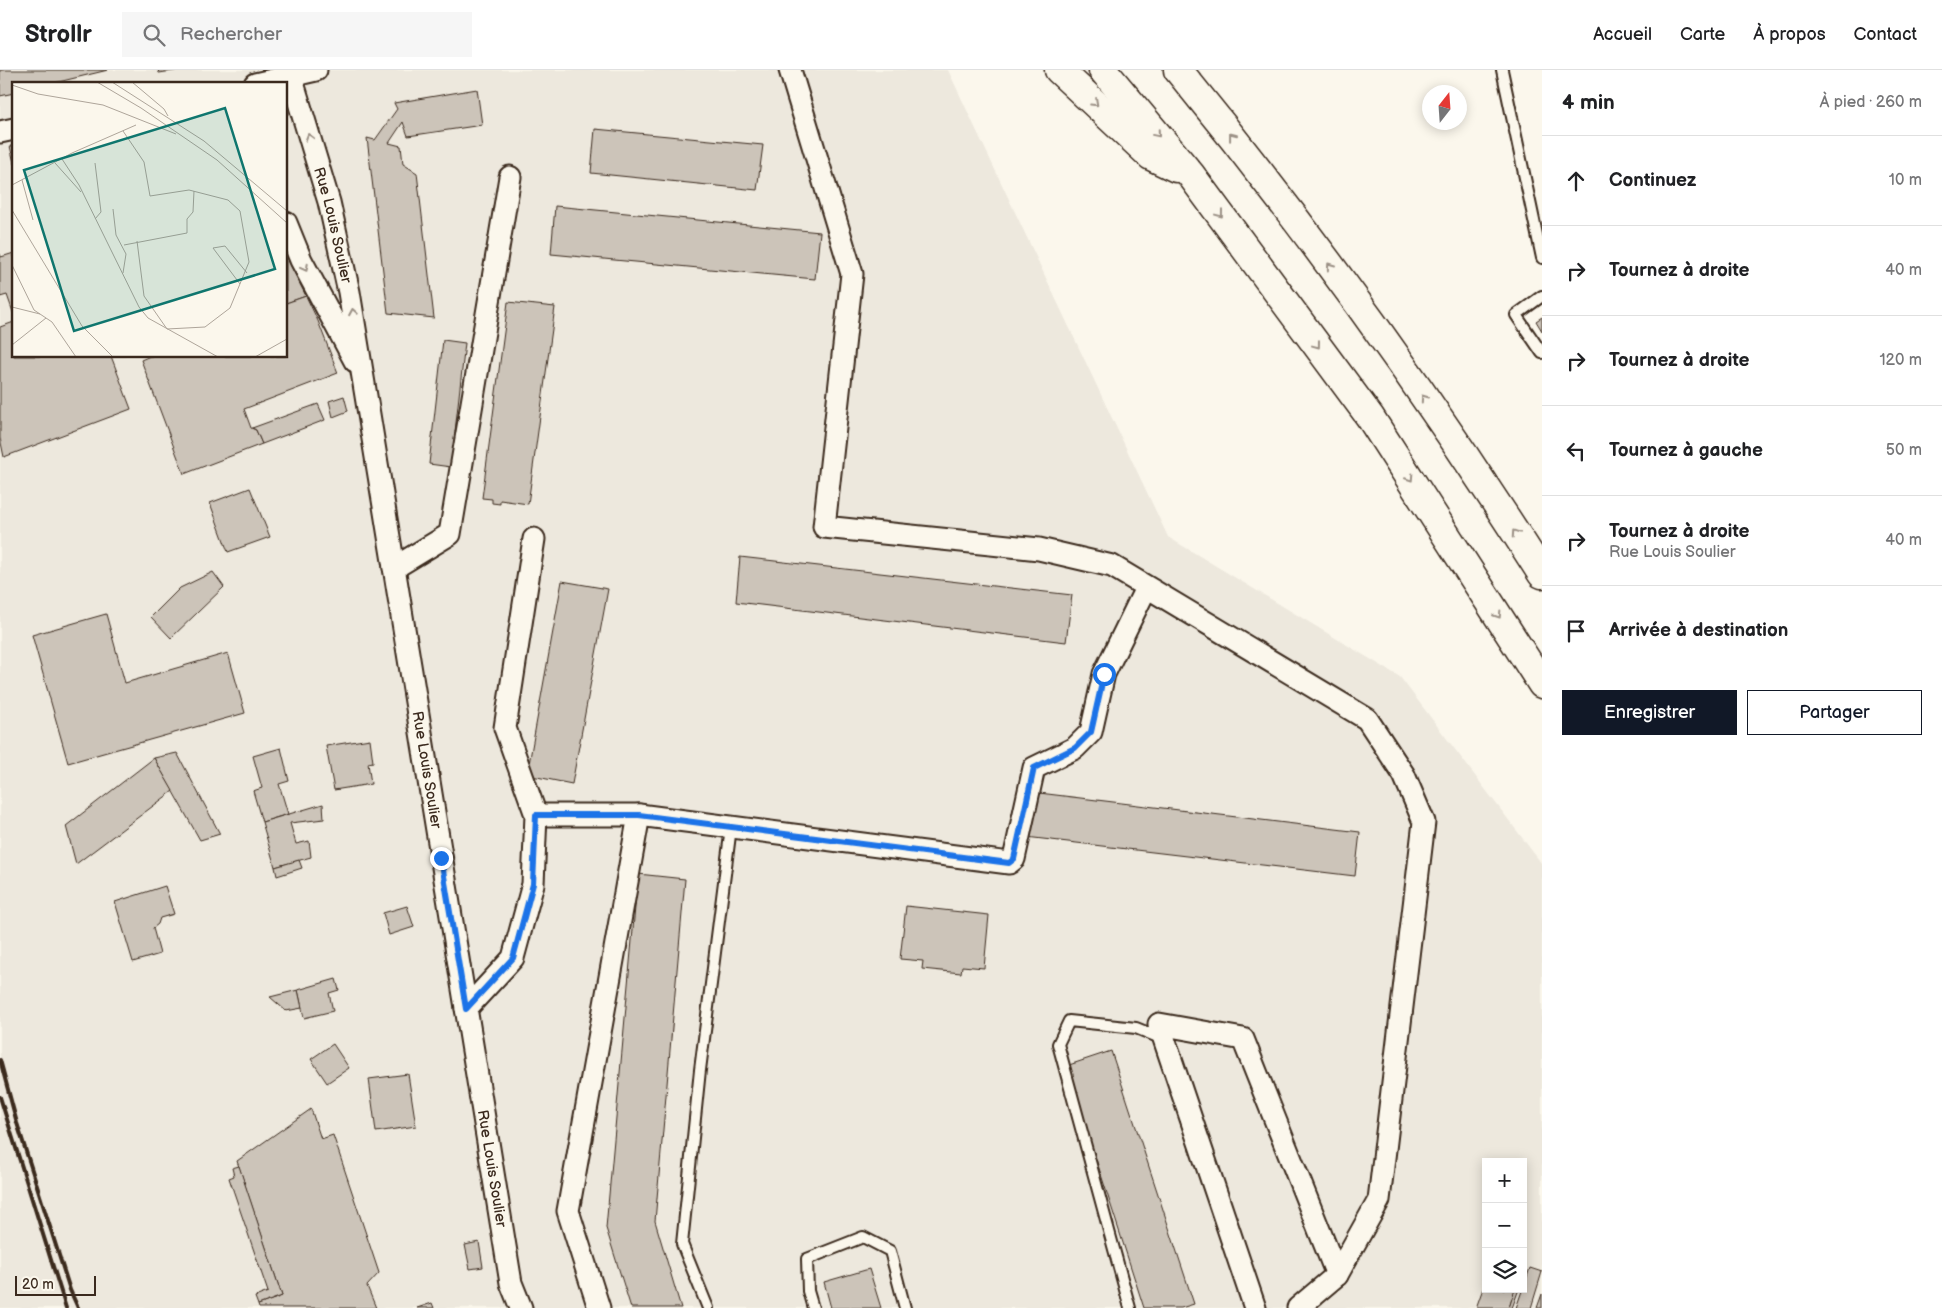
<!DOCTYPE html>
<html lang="fr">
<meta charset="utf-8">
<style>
body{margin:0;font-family:"Balsamiq Sans",sans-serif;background:#f6f6f6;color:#202124}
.controls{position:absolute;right:15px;bottom:15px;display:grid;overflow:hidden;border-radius:0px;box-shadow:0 2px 12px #0003}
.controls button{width:45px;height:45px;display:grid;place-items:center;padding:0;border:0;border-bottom:1px solid #e0e0e0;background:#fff;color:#202124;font:25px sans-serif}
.compass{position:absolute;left:1422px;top:15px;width:45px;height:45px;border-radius:50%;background:#fff;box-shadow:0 2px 12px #0003;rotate:17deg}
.scale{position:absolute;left:15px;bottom:12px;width:81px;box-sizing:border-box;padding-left:5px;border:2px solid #3b2a1e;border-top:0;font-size:14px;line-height:18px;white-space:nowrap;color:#3b2a1e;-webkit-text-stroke:4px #fbf7ec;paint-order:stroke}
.stop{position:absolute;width:15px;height:15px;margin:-11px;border:4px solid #1a73e8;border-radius:50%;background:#fff}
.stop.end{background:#1a73e8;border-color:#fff;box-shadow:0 1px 5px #0008}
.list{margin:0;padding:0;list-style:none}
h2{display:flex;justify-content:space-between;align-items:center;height:65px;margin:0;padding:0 20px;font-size:21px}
h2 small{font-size:16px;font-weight:400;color:#757577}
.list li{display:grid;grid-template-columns:32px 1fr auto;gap:15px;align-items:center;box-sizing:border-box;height:90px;padding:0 20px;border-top:1px solid #e0e0e0}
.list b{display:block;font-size:19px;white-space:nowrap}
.list p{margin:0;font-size:16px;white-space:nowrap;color:#757577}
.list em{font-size:16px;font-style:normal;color:#757577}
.actions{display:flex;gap:10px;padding:15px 20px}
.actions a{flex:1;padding:11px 0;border:1px solid #111827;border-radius:0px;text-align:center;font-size:18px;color:#111827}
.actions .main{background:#111827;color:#fff}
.icon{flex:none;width:28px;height:28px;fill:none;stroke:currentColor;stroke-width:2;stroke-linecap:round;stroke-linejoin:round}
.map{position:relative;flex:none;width:1542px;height:1238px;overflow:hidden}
header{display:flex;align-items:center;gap:30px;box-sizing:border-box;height:70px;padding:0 25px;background:#fff;border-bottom:1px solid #e0e0e0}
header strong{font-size:24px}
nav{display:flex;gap:28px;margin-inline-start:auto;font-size:18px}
.search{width:350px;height:45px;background:#f6f6f6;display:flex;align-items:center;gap:12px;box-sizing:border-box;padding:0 18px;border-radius:0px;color:#757577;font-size:19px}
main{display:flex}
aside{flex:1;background:#fff}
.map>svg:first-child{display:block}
.built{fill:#ede8dd;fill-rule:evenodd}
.building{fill:#ccc4b9;stroke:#3b2a1e}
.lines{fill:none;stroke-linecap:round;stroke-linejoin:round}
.service-casing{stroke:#3b2a1e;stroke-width:14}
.minor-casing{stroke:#3b2a1e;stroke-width:25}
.motorway-casing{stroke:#3b2a1e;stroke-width:31}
.service{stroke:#fbf7ec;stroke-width:10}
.minor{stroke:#fbf7ec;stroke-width:21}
.motorway{stroke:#fbf7ec;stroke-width:28}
.rail{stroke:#3b2a1e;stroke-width:4}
.oneway{stroke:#9b9085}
.route{stroke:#1a73e8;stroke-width:6}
.labels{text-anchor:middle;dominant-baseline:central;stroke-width:4;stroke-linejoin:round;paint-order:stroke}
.street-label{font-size:15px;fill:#3b2a1e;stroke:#fbf7ec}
.inset-road{fill:none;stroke:#aea59a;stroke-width:1}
.view{fill:#0f766e;fill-opacity:0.15;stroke:#0f766e;stroke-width:2.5}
.inset-edge{fill:none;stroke:#3b2a1e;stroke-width:2.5}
</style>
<header>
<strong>Strollr</strong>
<div class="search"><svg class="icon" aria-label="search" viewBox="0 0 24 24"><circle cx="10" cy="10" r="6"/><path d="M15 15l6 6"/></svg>Rechercher</div>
<nav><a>Accueil</a><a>Carte</a><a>À propos</a><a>Contact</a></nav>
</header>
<main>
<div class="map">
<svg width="1542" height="1238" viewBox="0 0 1542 1238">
<rect width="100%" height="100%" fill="#fbf7ec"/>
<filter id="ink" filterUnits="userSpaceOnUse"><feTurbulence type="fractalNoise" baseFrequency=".02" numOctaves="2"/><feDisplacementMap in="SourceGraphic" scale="10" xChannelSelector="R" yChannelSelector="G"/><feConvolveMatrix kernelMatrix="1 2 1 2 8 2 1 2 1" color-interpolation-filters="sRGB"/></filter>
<g filter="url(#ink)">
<path class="built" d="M0 0H948L1168 467 1400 607 1542 794V1238H0ZM14 14H286V286H14ZM1486 1092H1523V1219H1486Z"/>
<g class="building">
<path d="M0 0H108L50 14H14V23L0 26Z"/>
<path d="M158 0H180L159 3Z"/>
<path d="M477 19 482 55 408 66 403 52 389 73 401 76 403 94 417 103 434 248 388 243 367 68 375 70 397 39 394 33Z"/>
<path d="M595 59 763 75 757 120 591 103Z"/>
<path d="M10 76H14V94V93Z"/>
<path d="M555 136 820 162 815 209 551 184Z"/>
<path d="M14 183V245L7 225 0 227V184L1 187Z"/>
<path d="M286 186 306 226 286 233Z"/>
<path d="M306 226 318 251 338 303 244 339 251 358 256 360 262 374 184 404 141 290 150 286H286V233Z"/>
<path d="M508 232 555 237 528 434 500 430V434L492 433V429L482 428Z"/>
<path d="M1542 247V261L1536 251Z"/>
<path d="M14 252V286H111L131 339 4 387 0 368V257Z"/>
<path d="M443 270 465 273 451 397 429 394Z"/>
<path d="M344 326 348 341 333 347 329 331Z"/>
<path d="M318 334 325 350 262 374 256 360 252 358Z"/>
<path d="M250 418 270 467 228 482 210 433Z"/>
<path d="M740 487 1072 525 1066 572 736 532Z"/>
<path d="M213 502 224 517 171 568 151 547 180 518Z"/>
<path d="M562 511 608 519 572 714 527 705Z"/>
<path d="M106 544 125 613 228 583 245 643 68 693 32 565Z"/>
<path d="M370 669 373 692 368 693 371 714 334 720 326 676Z"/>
<path d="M281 678 289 711 279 714 288 744 262 752 253 721 262 718 253 686Z"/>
<path d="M177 683 220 764 200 770 154 688Z"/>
<path d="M154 688 173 721 76 794 66 756Z"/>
<path d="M1031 722 1360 762 1355 806 1026 767Z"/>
<path d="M323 734 324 749 290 753 296 774 309 771 311 787 275 797 262 752Z"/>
<path d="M299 790 302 798 277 806 275 797Z"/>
<path d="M638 804 685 809 655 1151 681 1238H631L606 1158Z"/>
<path d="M165 816 174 844 160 848 158 854 153 858 160 884 133 892 115 832Z"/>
<path d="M407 836 414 857 389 865 383 843Z"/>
<path d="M906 836 989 845 984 898 962 896 961 903 922 899 923 891 900 889Z"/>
<path d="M336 909 339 920 329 923 333 941 304 948 298 920Z"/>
<path d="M298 920 302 938 286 941 270 927Z"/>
<path d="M333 974 349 998 327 1013 311 989Z"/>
<path d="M1111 981 1194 1234 1181 1238H1144L1066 996Z"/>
<path d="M408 1004 416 1056 376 1062 369 1009Z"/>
<path d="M311 1039 321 1069 333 1065 379 1203 367 1216 376 1238H259L258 1235 282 1226 237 1091Z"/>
<path d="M239 1096 282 1226 258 1235 255 1227 268 1222 229 1108 234 1106 232 1098Z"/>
<path d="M479 1172 483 1197 470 1199 465 1175Z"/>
<path d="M1530 1198 1542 1202 1531 1238H1516Z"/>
<path d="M869 1199 881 1238H831L824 1212Z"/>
<path d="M1486 1210V1219H1515L1509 1238H1476Z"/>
<path d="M1515 1219H1519L1512 1238H1509Z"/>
<path d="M1542 1224V1238H1537Z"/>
<path d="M432 1233 434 1238H417Z"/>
</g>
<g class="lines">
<g class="service-casing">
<g id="service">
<path d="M1502 0 1542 188"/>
<path d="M1542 226 1516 245 1542 283"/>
<path d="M708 1238 682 1174 700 1000 731 757"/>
<path d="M813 1238 808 1221 807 1189 863 1167 890 1181 905 1238"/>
<path d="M1130 1238 1058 974 1069 951 1136 958 1163 969"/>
</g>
</g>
<g class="minor-casing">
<g id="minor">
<path d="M790 0 852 204 824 457 1039 479 1112 496 1367 649 1404 705 1424 752 1379 1130 1337 1205 1298 1238"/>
<path id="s1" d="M291 6 329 132 349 222 511 1213 521 1238"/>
<path d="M255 14 316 0"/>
<path d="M0 62 14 59"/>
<path d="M286 153 301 190 355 291"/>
<path d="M394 498 450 464 510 107"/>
<path d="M536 745H639L1009 793 1014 789 1034 698 1075 678 1091 662 1104 604 1146 518"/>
<path d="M466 939 513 888 533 814 536 745 505 658 534 469"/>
<path d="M599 1238 568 1141 639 745"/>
<path d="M1255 1238 1159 954 1243 969 1337 1205"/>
</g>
</g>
<g class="motorway-casing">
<g id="motorway">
<path d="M1059 0 1151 86 1176 98"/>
<path d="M1103 0 1191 105 1370 347 1542 614"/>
<path d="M1178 0C1309 160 1431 329 1542 504"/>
</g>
</g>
<use href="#service" class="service"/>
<use href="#minor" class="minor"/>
<use href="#motorway" class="motorway"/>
<g class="rail">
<path d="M0 990 17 1053 70 1220 78 1238"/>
<path d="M0 1027 66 1238"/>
</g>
</g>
<defs><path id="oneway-chevron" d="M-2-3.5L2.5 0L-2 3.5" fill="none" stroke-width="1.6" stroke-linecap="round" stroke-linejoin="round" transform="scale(1.25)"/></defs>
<g class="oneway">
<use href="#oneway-chevron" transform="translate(1095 33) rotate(43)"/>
<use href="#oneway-chevron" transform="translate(1157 64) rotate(50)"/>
<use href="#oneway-chevron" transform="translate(1232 66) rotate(-128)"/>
<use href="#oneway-chevron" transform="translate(309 67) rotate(-107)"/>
<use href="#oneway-chevron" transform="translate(1220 144) rotate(53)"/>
<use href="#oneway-chevron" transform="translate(1330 196) rotate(-125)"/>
<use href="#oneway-chevron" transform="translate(305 198) rotate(62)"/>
<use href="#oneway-chevron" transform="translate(353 242) rotate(-100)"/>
<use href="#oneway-chevron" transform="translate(1317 275) rotate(53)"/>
<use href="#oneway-chevron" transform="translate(1424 328) rotate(-125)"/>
<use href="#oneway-chevron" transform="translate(1410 408) rotate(57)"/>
<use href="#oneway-chevron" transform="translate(1515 463) rotate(-124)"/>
<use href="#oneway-chevron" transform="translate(1498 545) rotate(57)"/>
</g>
</g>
<g class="lines" filter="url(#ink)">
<path class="route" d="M441 788 466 939 513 888 533 814 536 745H639L1009 793 1014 789 1034 698 1075 678 1091 662 1104 604"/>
</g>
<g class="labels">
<g class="street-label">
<text stroke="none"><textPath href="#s1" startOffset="155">Rue Louis Soulier</textPath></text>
<text stroke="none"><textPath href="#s1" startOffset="708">Rue Louis Soulier</textPath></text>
<text stroke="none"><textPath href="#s1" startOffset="1112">Rue Louis Soulier</textPath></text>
</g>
</g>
<g transform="translate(12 12)">
<rect width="275" height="275" fill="#fbf7ec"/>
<path class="inset-road" d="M85 0 129 26 205 78 275 141M100 0 192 59 275 129M120 0 152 27 156 34M0 3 26 12 91 23 164 52M111 49 132 80 138 114 177 108 216 118 228 129 237 180 218 226 193 245 155 247 132 214 125 159M50 77 67 103 127 225 136 236 206 275M43 81 69 110M83 81 89 130 83 137M10 98 21 138M0 103 60 71 124 43M101 127 104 153 114 172 111 191M0 128 70 244 101 275M112 163 175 151V137L181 130 182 109M0 183 22 228 40 240 64 275M228 202 201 166 213 164 235 191M0 225 28 232M0 263 34 236M243 275 275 257"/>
<path class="view" d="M213 26 263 187 62 249 12 88Z"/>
<rect width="275" height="275" class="inset-edge"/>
</g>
</svg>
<div class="controls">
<button>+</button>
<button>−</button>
<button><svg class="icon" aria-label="layers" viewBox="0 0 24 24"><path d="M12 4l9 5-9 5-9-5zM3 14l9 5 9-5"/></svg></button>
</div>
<svg class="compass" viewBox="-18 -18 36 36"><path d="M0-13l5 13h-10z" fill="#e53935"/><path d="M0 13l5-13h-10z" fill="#757577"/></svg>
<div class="scale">20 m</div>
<div class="stop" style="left:1104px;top:604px"></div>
<div class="stop end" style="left:441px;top:788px"></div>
</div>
<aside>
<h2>4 min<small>À pied · 260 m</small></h2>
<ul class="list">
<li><svg class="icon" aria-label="ahead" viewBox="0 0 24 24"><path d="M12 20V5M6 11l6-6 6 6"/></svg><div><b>Continuez</b></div><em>10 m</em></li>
<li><svg class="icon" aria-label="right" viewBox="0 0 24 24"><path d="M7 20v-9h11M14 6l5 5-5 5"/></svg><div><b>Tournez à droite</b></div><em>40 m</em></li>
<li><svg class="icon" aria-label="right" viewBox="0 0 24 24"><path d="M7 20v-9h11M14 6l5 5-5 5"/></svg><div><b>Tournez à droite</b></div><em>120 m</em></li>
<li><svg class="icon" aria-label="left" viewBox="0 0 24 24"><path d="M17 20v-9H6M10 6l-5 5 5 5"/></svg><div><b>Tournez à gauche</b></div><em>50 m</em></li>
<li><svg class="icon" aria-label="right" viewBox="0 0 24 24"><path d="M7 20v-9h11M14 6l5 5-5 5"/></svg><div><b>Tournez à droite</b><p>Rue Louis Soulier</p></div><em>40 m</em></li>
<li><svg class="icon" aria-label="arrive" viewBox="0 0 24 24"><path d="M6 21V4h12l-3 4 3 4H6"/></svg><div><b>Arrivée à destination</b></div></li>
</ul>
<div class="actions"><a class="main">Enregistrer</a><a>Partager</a></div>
</aside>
</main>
